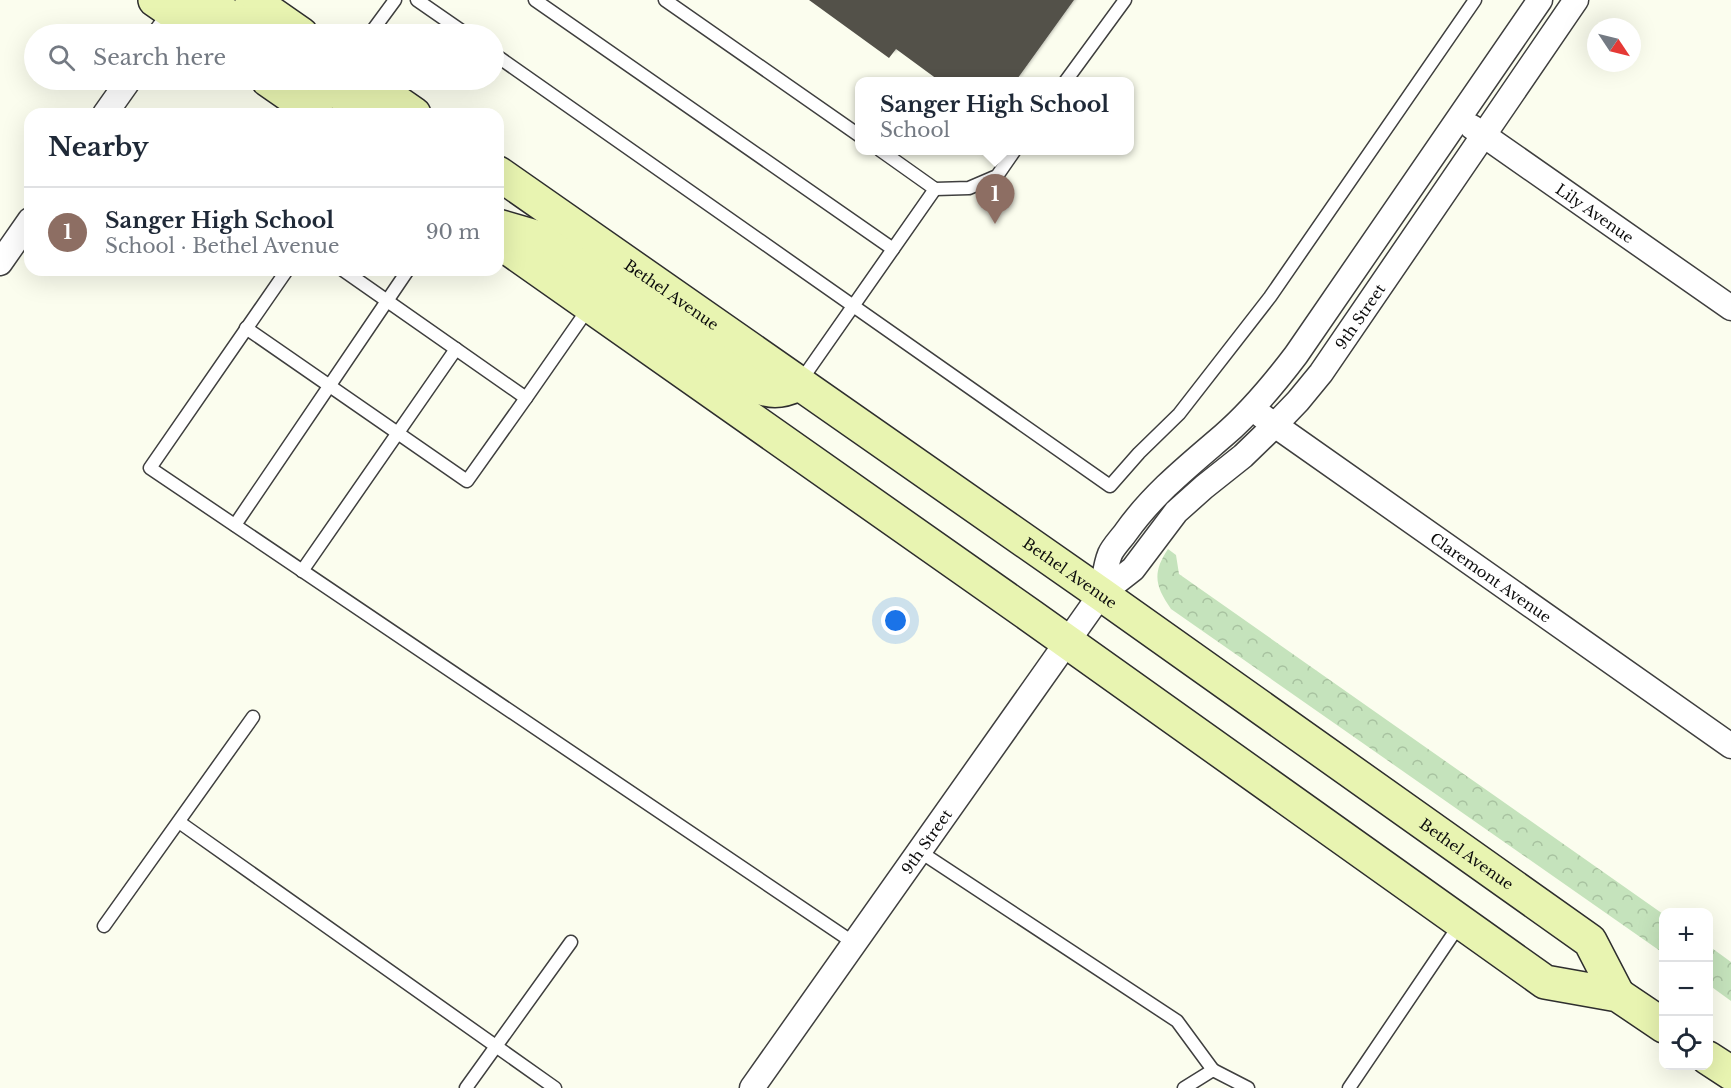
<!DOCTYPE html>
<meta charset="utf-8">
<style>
body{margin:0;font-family:"Libre Baskerville",serif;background:#f2f2f3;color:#1f2937}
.controls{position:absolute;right:18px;bottom:18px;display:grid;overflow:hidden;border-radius:12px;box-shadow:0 6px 24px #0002}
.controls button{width:54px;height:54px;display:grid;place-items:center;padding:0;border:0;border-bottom:2px solid #e0e1e3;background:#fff;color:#1f2937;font:30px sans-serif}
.compass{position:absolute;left:1587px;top:18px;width:54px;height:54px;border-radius:50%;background:#fff;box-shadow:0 6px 24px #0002;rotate:125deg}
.you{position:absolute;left:896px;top:621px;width:21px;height:21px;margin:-15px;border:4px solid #fff;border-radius:50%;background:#1a73e8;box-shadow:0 0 0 9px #1a73e833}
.badge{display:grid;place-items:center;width:39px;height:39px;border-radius:50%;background:#ea580c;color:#fff;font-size:20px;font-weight:700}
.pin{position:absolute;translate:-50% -50px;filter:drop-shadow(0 2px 3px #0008)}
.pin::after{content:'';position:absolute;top:32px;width:21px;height:18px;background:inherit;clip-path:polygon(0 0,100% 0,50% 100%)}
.popup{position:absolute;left:855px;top:77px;width:279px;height:78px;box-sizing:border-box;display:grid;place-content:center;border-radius:12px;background:#fff;filter:drop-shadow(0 2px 4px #0005);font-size:20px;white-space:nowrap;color:#747a83}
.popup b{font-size:22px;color:#1f2937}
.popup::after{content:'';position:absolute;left:50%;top:100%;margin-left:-12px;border:12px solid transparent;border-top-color:#fff}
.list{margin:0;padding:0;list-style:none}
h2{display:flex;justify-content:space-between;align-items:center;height:78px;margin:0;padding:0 24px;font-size:26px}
h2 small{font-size:20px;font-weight:400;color:#747a83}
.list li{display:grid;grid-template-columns:39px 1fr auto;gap:18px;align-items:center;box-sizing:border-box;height:90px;padding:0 24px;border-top:2px solid #e0e1e3}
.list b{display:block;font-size:22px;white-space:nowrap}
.list p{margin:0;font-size:20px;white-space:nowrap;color:#747a83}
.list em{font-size:20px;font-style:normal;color:#747a83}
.icon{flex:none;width:33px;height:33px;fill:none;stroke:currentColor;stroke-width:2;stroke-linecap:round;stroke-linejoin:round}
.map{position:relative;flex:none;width:1731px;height:1088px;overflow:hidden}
.search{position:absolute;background:#fff;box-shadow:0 6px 24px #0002;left:24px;top:24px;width:480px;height:66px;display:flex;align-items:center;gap:15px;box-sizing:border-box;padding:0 21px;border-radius:33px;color:#747a83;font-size:22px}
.panel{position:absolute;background:#fff;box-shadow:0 6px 24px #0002;left:24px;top:108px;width:480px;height:168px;border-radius:18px}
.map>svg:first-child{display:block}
.park{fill:url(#park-crowns)}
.building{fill:#53514a;filter:url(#shadow)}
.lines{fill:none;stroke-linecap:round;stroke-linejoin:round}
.service-casing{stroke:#3f3f3f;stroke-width:15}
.minor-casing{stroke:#3f3f3f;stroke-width:27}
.secondary-casing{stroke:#2e2e2e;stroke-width:36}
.service{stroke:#fff;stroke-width:12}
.minor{stroke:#fff;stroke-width:24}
.secondary{stroke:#e8f4b1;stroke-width:33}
.labels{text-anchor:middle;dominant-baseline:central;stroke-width:6;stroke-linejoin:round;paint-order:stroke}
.street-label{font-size:15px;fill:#0c0c0c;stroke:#fff}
</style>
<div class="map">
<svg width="1731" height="1088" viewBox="0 0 1731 1088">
<defs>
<pattern id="park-crowns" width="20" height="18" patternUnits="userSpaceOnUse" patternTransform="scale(1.5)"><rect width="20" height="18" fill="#c5e3bc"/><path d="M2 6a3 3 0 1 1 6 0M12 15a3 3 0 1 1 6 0" fill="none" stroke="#a8c2a0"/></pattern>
<filter id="shadow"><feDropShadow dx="5.5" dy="-5.5" stdDeviation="1.5" flood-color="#0004"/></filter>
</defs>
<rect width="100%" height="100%" fill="#fbfdee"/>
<g class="park">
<path d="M1168 549 1176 555 1179 574 1663 914V953L1171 609C1155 586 1152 573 1168 549Z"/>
<path d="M1709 946 1731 962V1001L1709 985Z"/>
</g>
<path class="building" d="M809 0H1074L1015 82H941L896 49 889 58Z"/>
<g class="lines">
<g class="service-casing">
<g id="service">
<path d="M417 0 466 34"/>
<path d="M535 0 893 249"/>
<path d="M665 0 860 136"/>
<path d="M370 34 395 0"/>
<path d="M494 54 1110 486 1139 453 1179 414 1270 297 1475 0"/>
<path d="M1065 82 1125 0"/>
<path d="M880 150 935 189 969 188 997 176 1015 150"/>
<path d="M287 270 150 468 854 943"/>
<path d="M343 270 526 398 590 306"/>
<path d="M246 328 467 481 526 398"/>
<path d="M800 382 935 189"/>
<path d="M235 525 408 270"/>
<path d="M302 571 456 349"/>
<path d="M179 822 555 1088"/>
<path d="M919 851 1177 1021 1213 1070"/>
<path d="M104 926 253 717"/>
<path d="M466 1088 571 942"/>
<path d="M1184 1088 1213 1070 1248 1088"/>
<path d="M1349 1088 1460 924"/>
</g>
</g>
<g class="minor-casing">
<g id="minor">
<path d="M160 34 175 14"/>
<path d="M105 114 129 80"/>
<path id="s1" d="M1472 127 1731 308"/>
<path d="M0 263 30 220"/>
<path id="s2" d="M1262 416 1731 746"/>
<path d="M1101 594C1104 582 1105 566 1110 554 1113 547 1121 539 1126 532 1153 494 1188 466 1223 436 1251 412 1274 384 1296 355L1540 0"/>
<path id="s3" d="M752 1088 1101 594 1133 569 1176 512 1204 487 1243 456 1275 425 1298 401 1321 373 1576 0"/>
</g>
</g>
<g class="secondary-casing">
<g id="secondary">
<path d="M155 0 204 34"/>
<path d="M252 0 301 34"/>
<path d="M175 14C180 12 187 8 192 6 212 3 242 23 257 34"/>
<path d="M268 80 317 114"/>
<path d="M321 80 371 114"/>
<path d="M365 80 414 114"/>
<path id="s4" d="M498 173 1101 594 1590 941 1618 995"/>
<path d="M498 226 536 237 751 385C771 392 779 393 799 384"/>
<path d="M498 241 1031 616 1545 982 1618 995 1664 1026"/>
<path d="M1708 1058 1731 1073"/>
</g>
</g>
<use href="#service" class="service"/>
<use href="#minor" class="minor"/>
<use href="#secondary" class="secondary"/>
</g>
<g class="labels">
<g class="street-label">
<text stroke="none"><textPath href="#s1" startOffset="150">Lily Avenue</textPath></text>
<text stroke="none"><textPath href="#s4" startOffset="212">Bethel Avenue</textPath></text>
<text stroke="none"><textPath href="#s3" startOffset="987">9th Street</textPath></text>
<text stroke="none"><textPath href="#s4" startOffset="698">Bethel Avenue</textPath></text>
<text stroke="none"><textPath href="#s2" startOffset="280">Claremont Avenue</textPath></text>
<text stroke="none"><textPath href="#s3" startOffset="302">9th Street</textPath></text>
<text stroke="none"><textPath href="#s4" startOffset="1184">Bethel Avenue</textPath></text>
</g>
</g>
</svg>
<div class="controls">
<button>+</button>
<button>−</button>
<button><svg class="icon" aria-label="locate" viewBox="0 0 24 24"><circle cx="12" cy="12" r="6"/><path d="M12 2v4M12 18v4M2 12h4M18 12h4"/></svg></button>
</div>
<svg class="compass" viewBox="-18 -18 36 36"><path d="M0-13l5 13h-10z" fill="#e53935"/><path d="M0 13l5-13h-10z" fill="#747a83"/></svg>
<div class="you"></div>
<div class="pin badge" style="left:995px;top:224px;background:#8d6e63">1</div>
<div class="popup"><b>Sanger High School</b>School</div>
<div class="search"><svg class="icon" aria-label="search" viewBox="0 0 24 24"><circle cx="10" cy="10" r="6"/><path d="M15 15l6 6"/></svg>Search here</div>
<section class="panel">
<h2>Nearby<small></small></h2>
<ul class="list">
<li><span class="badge" style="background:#8d6e63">1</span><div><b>Sanger High School</b><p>School · Bethel Avenue</p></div><em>90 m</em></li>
</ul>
</section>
</div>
